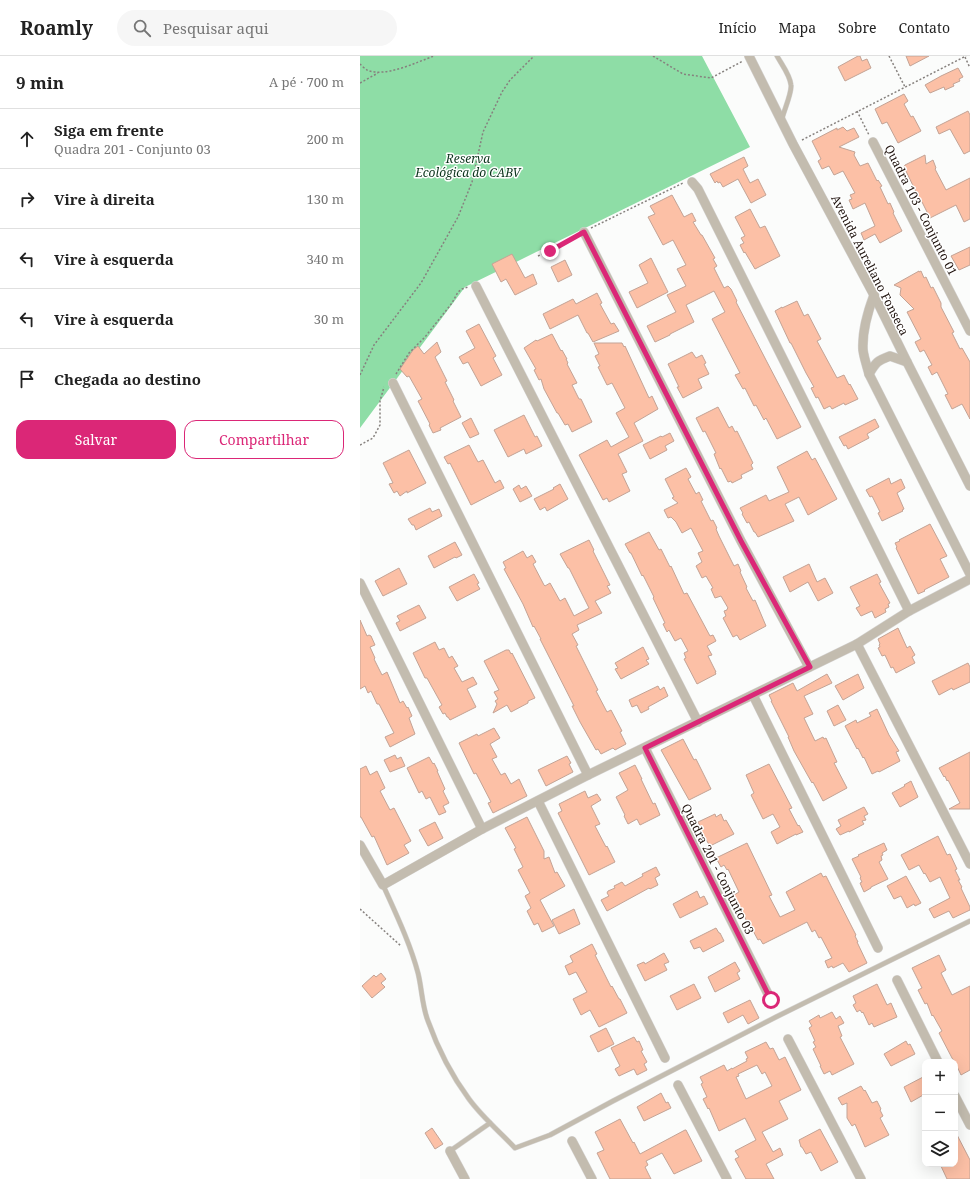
<!DOCTYPE html>
<html lang="pt">
<meta charset="utf-8">
<style>
body{margin:0;font-family:"Noto Serif",serif;background:#f6f6f6;color:#222}
.controls{position:absolute;right:12px;bottom:12px;display:grid;overflow:hidden;border-radius:8px;box-shadow:0 4px 16px #0002}
.controls button{width:36px;height:36px;display:grid;place-items:center;padding:0;border:0;border-bottom:1px solid #e0e0e0;background:#fff;color:#222;font:20px sans-serif}
.stop{position:absolute;width:12px;height:12px;margin:-9px;border:3px solid #db2777;border-radius:50%;background:#fff}
.stop.end{background:#db2777;border-color:#fff;box-shadow:0 1px 4px #0008}
.list{margin:0;padding:0;list-style:none}
h2{display:flex;justify-content:space-between;align-items:center;height:52px;margin:0;padding:0 16px;font-size:17px}
h2 small{font-size:13px;font-weight:400;color:#767676}
.list li{display:grid;grid-template-columns:26px 1fr auto;gap:12px;align-items:center;box-sizing:border-box;height:60px;padding:0 16px;border-top:1px solid #e0e0e0}
.list b{display:block;font-size:15px;white-space:nowrap}
.list p{margin:0;font-size:13px;white-space:nowrap;color:#767676}
.list em{font-size:13px;font-style:normal;color:#767676}
.actions{display:flex;gap:8px;padding:12px 16px}
.actions a{flex:1;padding:9px 0;border:1px solid #db2777;border-radius:12px;text-align:center;font-size:14px;color:#db2777}
.actions .main{background:#db2777;color:#fff}
.icon{flex:none;width:22px;height:22px;fill:none;stroke:currentColor;stroke-width:2;stroke-linecap:round;stroke-linejoin:round}
.map{position:relative;flex:none;width:610px;height:1123px;overflow:hidden}
header{display:flex;align-items:center;gap:24px;box-sizing:border-box;height:56px;padding:0 20px;background:#fff;border-bottom:1px solid #e0e0e0}
header strong{font-size:19px}
nav{display:flex;gap:22px;margin-inline-start:auto;font-size:14px}
.search{width:280px;height:36px;background:#f6f6f6;display:flex;align-items:center;gap:10px;box-sizing:border-box;padding:0 14px;border-radius:22px;color:#767676;font-size:15px}
main{display:flex}
aside{flex:1;background:#fff}
.map>svg:first-child{display:block}
.green{fill:#8edda6}
.building{fill:#fcc0a6;stroke:#c3a395;fill-rule:evenodd}
.lines{fill:none;stroke-linecap:round;stroke-linejoin:round}
.lane-casing{stroke:#d7d6d5;stroke-width:5.5}
.street-casing{stroke:#d7d6d5;stroke-width:10}
.path{stroke:#86817e;stroke-width:1.5;stroke-dasharray:2 2;stroke-linecap:butt}
.lane{stroke:#c3bcaf;stroke-width:4.5}
.street{stroke:#c3bcaf;stroke-width:9}
.route{stroke:#db2777;stroke-width:5}
.labels{text-anchor:middle;dominant-baseline:central;stroke-width:3;stroke-linejoin:round;paint-order:stroke}
.park-label{font-size:12px;font-style:italic;fill:#0b341c;stroke:#fff}
.street-label{font-size:12px;fill:#1d110c;stroke:#fff}
</style>
<header>
<strong>Roamly</strong>
<div class="search"><svg class="icon" aria-label="search" viewBox="0 0 24 24"><circle cx="10" cy="10" r="6"/><path d="M15 15l6 6"/></svg>Pesquisar aqui</div>
<nav><a>Início</a><a>Mapa</a><a>Sobre</a><a>Contato</a></nav>
</header>
<main>
<aside>
<h2>9 min<small>A pé · 700 m</small></h2>
<ul class="list">
<li><svg class="icon" aria-label="ahead" viewBox="0 0 24 24"><path d="M12 20V5M6 11l6-6 6 6"/></svg><div><b>Siga em frente</b><p>Quadra 201 - Conjunto 03</p></div><em>200 m</em></li>
<li><svg class="icon" aria-label="right" viewBox="0 0 24 24"><path d="M7 20v-9h11M14 6l5 5-5 5"/></svg><div><b>Vire à direita</b></div><em>130 m</em></li>
<li><svg class="icon" aria-label="left" viewBox="0 0 24 24"><path d="M17 20v-9H6M10 6l-5 5 5 5"/></svg><div><b>Vire à esquerda</b></div><em>340 m</em></li>
<li><svg class="icon" aria-label="left" viewBox="0 0 24 24"><path d="M17 20v-9H6M10 6l-5 5 5 5"/></svg><div><b>Vire à esquerda</b></div><em>30 m</em></li>
<li><svg class="icon" aria-label="arrive" viewBox="0 0 24 24"><path d="M6 21V4h12l-3 4 3 4H6"/></svg><div><b>Chegada ao destino</b></div></li>
</ul>
<div class="actions"><a class="main">Salvar</a><a>Compartilhar</a></div>
</aside>
<div class="map">
<svg width="610" height="1123" viewBox="0 0 610 1123">
<rect width="100%" height="100%" fill="#fbfcfb"/>
<path class="green" d="M0 0H342L390 91 105 231 0 372Z"/>
<g class="building">
<path d="M498 0H500L502 5 507 3 511 12 485 25 478 11Z"/>
<path d="M546 0H569L550 10Z"/>
<path d="M598 12 603 21 599 23 600 25 593 28 594 30 585 34 584 31 570 37 565 29 581 20Z"/>
<path d="M544 38 548 45 544 48 551 61 553 60 561 75 538 87 527 66 522 68 515 53Z"/>
<path d="M608 55 610 59V95L604 98 590 73 579 78 576 71Z"/>
<path d="M483 71 487 75 494 72 499 81 479 91 495 96 494 99 500 110 508 107 517 125 518 124 522 130 520 131 528 148 530 147 534 156 533 157 542 175 520 187 515 178 504 184 501 177 515 170 505 147 493 153 489 144 492 143 490 139 495 137 483 115 474 119 469 110 462 113 458 105 461 103 452 85 477 72V74Z"/>
<path d="M565 99 566 108 573 104 576 112 575 113 586 134 610 122V163L604 166 596 149 570 162 562 146 559 145V142L544 111 545 109Z"/>
<path d="M384 101 388 110 383 113 390 127 398 123 406 139 391 147 378 123 363 131 360 126 358 127 357 125 355 127 350 118Z"/>
<path d="M312 139 324 161 332 157 336 165 333 166 341 179H342L355 202 353 203 357 210 354 212 364 232 368 230 371 233 377 245 376 246 407 306 441 371 417 383 406 362 404 364 396 349 394 350 385 332 383 333 375 319 380 317 352 263 365 256 354 235 326 249 334 266 310 278V279L295 286 287 270 316 256 307 239 326 230 317 213 326 209 313 184 303 189 288 161 295 158 290 150Z"/>
<path d="M390 153 400 172 405 170 420 200 395 213 385 196 384 197 380 189 384 187 381 182 385 180 375 161Z"/>
<path d="M610 191V209L599 214 591 200Z"/>
<path d="M152 198 165 222 173 218 177 228 155 239 146 223 141 226 132 208Z"/>
<path d="M291 202 308 236 277 252 269 236 288 227 279 209Z"/>
<path d="M205 204 212 219 198 226 191 211Z"/>
<path d="M559 215V216L561 215 564 222 566 221 571 232 573 231 581 247V251L594 276 592 277 600 293 602 292 610 306V363L602 348 592 353 585 339 588 338 577 316 572 319 568 311 572 309 564 294 560 296 555 286 561 283 547 256 554 253 540 239 541 232 534 229Z"/>
<path d="M237 237 242 247 240 248 251 268 254 267 259 275 233 286 228 277H227L218 259 190 273 183 258 213 243 216 248Z"/>
<path d="M437 245 444 260 448 258 461 283 457 285 477 322 484 319 489 329 490 328 498 343 485 349 484 347 472 353 470 350 464 353 458 341 456 342 451 332 454 331 446 317 431 287H430L415 255 422 251V252Z"/>
<path d="M119 268 136 300 133 302 142 319 121 330 108 306 103 308 99 301 115 292 106 275Z"/>
<path d="M192 278 201 295 202 294 207 303H206L208 307 207 308 217 327 212 329 219 343H221L232 366 212 376 208 368 205 369 198 357H197L184 333 181 323 179 324 174 314 176 313 164 292 176 284 177 285Z"/>
<path d="M77 286 81 296 75 301 87 325 85 326 94 344 93 345 101 361 80 372 81 374 73 377 69 369 70 368 58 345 62 343 49 320 47 321 40 313 53 294 58 290 64 298Z"/>
<path d="M234 287H262L264 291 265 290 289 342 292 340 298 353 274 367 283 385 258 398 267 416 262 418 270 435 249 446 247 442 243 444 219 399 247 384 251 391 269 381 256 357 265 352 252 327 247 329 238 311 240 310 235 300 239 298Z"/>
<path d="M332 296 336 302 342 299 346 307 344 308 349 318 338 323 342 332 323 342 317 331H319L308 308Z"/>
<path d="M358 351 369 372 372 370 375 376 377 375 393 407 391 409 393 413 381 419 382 422 372 427 371 425 368 426 361 412 360 413 354 398 356 397 345 375 343 376 336 362Z"/>
<path d="M164 359 175 381 177 380 182 390 166 398 164 393 148 401 134 374Z"/>
<path d="M111 362 119 378 110 382 102 367Z"/>
<path d="M515 363 519 371 507 378 509 382 488 393 486 389 484 390 479 381Z"/>
<path d="M310 377 314 385 305 390 307 394 290 403 283 389 301 380 302 381Z"/>
<path d="M109 389 118 406 123 404 135 427 140 424 144 432 111 449 90 407 88 408 84 401Z"/>
<path d="M49 394 66 427 47 437V435L40 440 37 435 34 437 29 428 33 427 23 407Z"/>
<path d="M447 395 452 404 455 402 477 443 448 459 439 441 425 448 434 465 398 481 395 476H394L389 466 387 467 382 458 383 457 380 452 406 439 409 445 429 436 417 411Z"/>
<path d="M326 412 331 421 328 423 336 438 339 436 343 444 341 445 351 465 353 464 357 472 356 473 359 480 374 510 378 508 381 515 380 516 387 531 386 532 393 545 395 544 406 570 380 584 377 579 373 581 363 562 366 560 364 555 367 554V553L368 552 361 540 355 542 351 533 353 532 346 520 342 522 336 510 342 506 338 497 343 495 331 472 322 477 316 466 311 461 308 462 304 454 318 447 312 442 314 441 305 423Z"/>
<path d="M529 422 531 428 541 423 545 432 537 437 544 453 542 454 543 455 522 465 518 457 520 456 512 440 510 441 506 434Z"/>
<path d="M200 428 208 443 187 455 185 451 180 454 174 443 194 433 193 432Z"/>
<path d="M159 429 161 433 166 430 172 440 160 446 153 433Z"/>
<path d="M70 452 72 456 79 453 82 460 56 474 54 469H52L48 463Z"/>
<path d="M570 468 587 500 580 503 589 521 564 534 565 535 558 538 536 492 537 491 535 487 540 485 539 484Z"/>
<path d="M289 476 299 494 301 493 310 511 311 510 324 538 327 537 350 580 353 579 356 585 347 590 352 599 348 600 356 616H355L356 618 337 628 324 603 326 602 324 597 328 595 321 582 315 585 309 574 307 576 303 568 305 567 293 542 294 541 283 519 282 520 271 497H270L265 488Z"/>
<path d="M229 484 234 494 233 495 250 529 247 530 251 537 235 545 242 557 217 569 219 574 212 578 218 589 216 590 238 634 236 635 247 656 251 654 262 675 260 676 266 688 255 694 253 692 241 698 238 693 236 694 220 666 212 650H214L180 583H181L174 570 173 571 163 548 144 513 146 512 143 506 163 495 167 502 172 499 176 506 173 508 184 529 185 530 190 527 200 545 205 542 214 560 229 552 209 512H208L200 498Z"/>
<path d="M95 486 102 499 96 502 95 501 74 512 68 500Z"/>
<path d="M449 508 457 526 465 522 473 537 458 545 448 526 430 536 423 521Z"/>
<path d="M39 512 47 528 23 540 15 525Z"/>
<path d="M114 518 119 527 117 528 120 533 97 545 89 531Z"/>
<path d="M517 518 521 526 519 527 530 547 528 548 529 551 525 553 526 556 515 562 512 555 501 560 496 552 500 550 490 531Z"/>
<path d="M59 549 66 562 40 575 36 567 40 565 37 560Z"/>
<path d="M0 564 7 580 9 579 11 580 15 589 10 591 15 602 14 603 22 619 27 616 40 647 43 645 47 652 48 651 52 660 49 662 55 678 30 691 25 681 34 677 19 648H17L11 635 8 637 5 630 0 633Z"/>
<path d="M538 572 547 592 550 590 555 599 552 601 555 607 536 617 533 611 531 612 525 599 522 600 518 592 520 591 519 589 520 588 518 583Z"/>
<path d="M75 586 79 594 84 592 89 602 92 600 98 610 94 612 102 626 113 621 117 628 107 633 116 651 90 664 88 661H87L85 657 83 658 79 651 82 649 67 622H65L53 597Z"/>
<path d="M283 591 289 603 286 604 289 608 261 623 255 613 258 612 255 607Z"/>
<path d="M146 594H149L151 598 152 597 175 642 168 645V647L151 656 147 649 133 657 137 648 135 645 138 643 134 636 139 634 124 605Z"/>
<path d="M608 607 610 611V626L593 634 592 632 579 639 572 625Z"/>
<path d="M467 618 472 627 444 640 453 658 444 662 455 685 463 681 464 683 466 682 477 706 474 707 487 732 463 745 453 726 452 727 434 695 428 681H429L411 645H412L409 639 433 627 437 635Z"/>
<path d="M498 618 504 632 483 644 475 630Z"/>
<path d="M298 630 300 634 304 631 308 640 288 651 289 653 281 657 277 649 272 651 269 644Z"/>
<path d="M478 649 486 664 474 670 467 655Z"/>
<path d="M517 653 529 679 539 695 536 696 540 705 519 716 518 715 512 718 504 701 503 702 498 692 497 693 485 670 496 664 497 667 511 660 509 657Z"/>
<path d="M134 672 140 682 130 688 137 701 132 703 141 719 145 717 151 728 159 723 167 740 133 757 128 747 131 746 116 717 114 718 99 687 117 678 118 680Z"/>
<path d="M323 683 334 704 336 703 351 733 329 744 301 694Z"/>
<path d="M610 696V753H589L600 747 588 724 587 725 585 720 584 721 579 712Z"/>
<path d="M35 699 37 703 41 701 45 710 30 716 24 704Z"/>
<path d="M207 700 211 707 209 708 213 716 186 730 178 714Z"/>
<path d="M69 701 73 708 74 707 78 715H77L85 733 83 735 89 747 83 750 86 756 79 759 70 741 66 743 62 735 59 737 47 712Z"/>
<path d="M409 708 432 752 429 753 438 770 439 769 443 776 436 779V778L417 788 411 776 420 771 413 758 403 763 391 739 394 737 386 719Z"/>
<path d="M275 709 282 723H281L293 748 295 747 300 759 280 769 277 763 268 768 264 760 265 759 256 741 268 734 259 717Z"/>
<path d="M6 710 10 719 17 715 25 732 20 735 30 754 34 752 51 785 44 789 49 797 27 809 14 780 12 781 1 761H0V713Z"/>
<path d="M551 725 558 741 540 751 532 737 545 730 544 729Z"/>
<path d="M225 735 228 742 237 738 241 744 231 750 240 768 235 770 246 791 247 790 255 806 229 819 198 757 202 755 199 748Z"/>
<path d="M504 751 508 758 504 760 506 764 502 765 504 768 489 776V775L480 779 476 773 481 770 478 764Z"/>
<path d="M355 758 356 761 361 758 364 765 366 764 374 778 350 790 338 771 340 770 338 766Z"/>
<path d="M167 761 184 795V803L189 801 195 817 197 816 205 830 180 844 194 870 182 876 178 867 174 869 167 855 171 852 165 840 170 837 158 814 163 811 154 793 156 792 145 772Z"/>
<path d="M75 766 83 782 68 790 59 774Z"/>
<path d="M578 780 587 799 590 798 597 813 595 814 600 824H598L602 831 601 832 610 851V854L593 862 589 855 574 862 569 853 590 842 580 821 570 826 565 817 564 818 559 809 549 814 541 799Z"/>
<path d="M387 787 412 839 409 840 420 861 435 854 426 836 461 817 463 821 466 820 471 830 496 879 495 880 498 886H497L507 907 489 916 483 907 473 912 472 910 468 912 465 905 472 902 461 881 459 882 455 874 452 876 447 866 403 888 400 883 398 884 391 871 390 872 374 839 379 836 368 813 367 814 364 809 361 811 356 802Z"/>
<path d="M524 787 527 794 522 797 523 799 521 800 522 804 519 806 528 823 511 831V832L504 836 500 827 502 826 500 822 501 821 492 803 499 800 498 799Z"/>
<path d="M296 811 300 819 295 822 298 829 290 833 289 832 247 855 241 844 249 840 247 837 248 835 255 832 254 830 262 826 265 830 283 820 282 818Z"/>
<path d="M546 820 561 847 555 850 554 848 547 852 541 840 534 843 527 830Z"/>
<path d="M337 835 340 842 344 840 348 848 320 862 313 848Z"/>
<path d="M214 853 220 868 199 878 192 864Z"/>
<path d="M356 872 359 877H360L364 885 343 896 340 891 334 893 330 885Z"/>
<path d="M232 888 237 898 235 899 251 931 252 930 259 943H260L267 957 239 971 230 954 221 959 213 943 227 936 216 916 209 919 205 910 213 906 210 900Z"/>
<path d="M304 897 309 906 304 908 307 914 285 925 277 909 284 906 285 908Z"/>
<path d="M579 899 586 914 581 917 592 939 610 930V1014L601 1019 595 1006 592 1002 579 977 582 975 578 968 573 959 572 960 567 947 565 948 558 934 562 932 552 912Z"/>
<path d="M375 906 380 915 377 917 380 923 355 936 348 921Z"/>
<path d="M21 917 26 923 21 927 25 931 12 942 2 930 14 919 16 921Z"/>
<path d="M334 928 341 942 317 954 310 940Z"/>
<path d="M517 928 527 949 531 947 537 961 514 971 512 967 509 969 503 956 502 957 500 954 497 956 493 949 496 947 493 940Z"/>
<path d="M390 944 399 962 388 968 383 959 368 967 363 957Z"/>
<path d="M472 956 476 963 480 960 484 967 478 970 482 980 480 981 494 1008 472 1019 470 1015 464 1018 460 1010H461L453 993 456 991 453 986 455 985 449 972 452 970 449 965 459 959 460 962Z"/>
<path d="M246 972 254 988 238 996 230 980Z"/>
<path d="M274 981 277 986 279 985 283 994 281 995 287 1006 284 1008 287 1014 277 1019 274 1013 259 1020 255 1013 260 1010 251 992Z"/>
<path d="M546 985 548 989 550 988 555 998 531 1010 524 998Z"/>
<path d="M406 986 410 993 413 992 419 1004 425 1001 441 1034 419 1045 428 1063 402 1076 413 1096 420 1092 423 1099 406 1108 414 1123H386L375 1103 379 1101 375 1095 396 1084 385 1062 359 1075 349 1052 348 1053 343 1043 347 1041 341 1028 343 1027 340 1021 364 1009 367 1015 372 1012V1013L387 1005 386 1003 388 1002 385 996ZM397 1009 402 1018 405 1016 412 1030 386 1043 376 1021 379 1020 378 1018Z"/>
<path d="M565 1020V1038L551 1046 544 1031Z"/>
<path d="M501 1030 504 1035 505 1034 512 1047 517 1045 521 1053 520 1054 523 1060 520 1062 529 1079 505 1091 495 1068 492 1070 487 1062V1047L482 1049 478 1042Z"/>
<path d="M301 1037 306 1047 308 1046 311 1052 284 1065 277 1051Z"/>
<path d="M260 1063 273 1087 274 1086 280 1098 325 1074H326L342 1105 314 1118 302 1097 286 1105 288 1109 285 1111 291 1123H250L237 1097 244 1094 235 1076Z"/>
<path d="M72 1072 83 1088 75 1093 65 1077Z"/>
<path d="M460 1073 478 1106 461 1115 451 1096 446 1098 442 1091H441L439 1084Z"/>
<path d="M595 1075 610 1104V1123H587L580 1108H595Z"/>
</g>
<g class="lines">
<g class="lane-casing">
<g id="lane">
<path d="M417 0C422 9 430 19 431 29 432 37 424 54 422 63"/>
<path d="M23 829C36 858 50 887 58 917 62 933 62 950 68 965 78 993 92 1020 109 1043 123 1062 140 1076 155 1092L190 1079 253 1045 416 961 610 865"/>
<path d="M90 1095 130 1067"/>
</g>
</g>
<g class="street-casing">
<g id="street">
<path d="M389 0 433 88 514 239 547 306 610 430"/>
<path d="M513 86 610 275"/>
<path d="M332 126 338 133 549 555"/>
<path d="M224 176 381 485 449 611"/>
<path d="M116 230 338 666"/>
<path d="M514 239C508 255 502 277 503 294 504 302 507 310 509 318L610 518"/>
<path d="M509 318C516 306 517 305 530 300L547 306"/>
<path d="M33 327 228 719"/>
<path d="M0 527 122 773"/>
<path d="M497 588 610 808"/>
<path d="M393 639 518 892"/>
<path d="M285 692 411 944"/>
<path d="M178 745 305 1002"/>
<path d="M0 789 23 829 122 773 228 719 497 588 549 555 610 523"/>
<path d="M537 924 578 1006"/>
<path d="M428 983 501 1123"/>
<path d="M318 1029 367 1123"/>
<path d="M595 1040 610 1069"/>
<path d="M212 1085 232 1123"/>
<path d="M90 1095 105 1123"/>
</g>
</g>
<g class="path">
<path d="M293 0 323 18 351 22 383 5"/>
<path d="M529 0 545 31"/>
<path d="M605 1 610 12"/>
<path d="M0 8C2 10 5 13 7 14 25 22 57 6 74 0"/>
<path d="M0 27 18 17"/>
<path d="M497 55 509 79"/>
<path d="M442 84 606 0"/>
<path d="M231 172 323 127"/>
<path d="M178 200 216 181"/>
<path d="M36 318 49 297 65 281 92 247 98 236 102 233 108 231"/>
<path d="M0 319 14 289 61 227 98 161 112 126 123 76 142 36 150 24 174 0"/>
<path d="M0 389 13 382 20 369V345L24 331"/>
<path d="M0 853 41 890"/>
</g>
<use href="#lane" class="lane"/>
<use href="#street" class="street"/>
</g>
<g class="lines">
<path class="route" d="M190 195 224 176 381 485 450 611 285 692 411 944"/>
</g>
<g class="labels">
<g class="park-label">
<text x="108" y="102">Reserva<tspan x="108" dy="14">Ecológica do CABV</tspan></text>
</g>
<g class="street-label">
<text transform="translate(561 154) rotate(63)">Quadra 103 - Conjunto 01</text>
<text transform="translate(510 209) rotate(63)">Avenida Aureliano Fonseca</text>
<text transform="translate(358 813) rotate(63)">Quadra 201 - Conjunto 03</text>
</g>
</g>
</svg>
<div class="controls">
<button>+</button>
<button>−</button>
<button><svg class="icon" aria-label="layers" viewBox="0 0 24 24"><path d="M12 4l9 5-9 5-9-5zM3 14l9 5 9-5"/></svg></button>
</div>
<div class="stop" style="left:411px;top:944px"></div>
<div class="stop end" style="left:190px;top:195px"></div>
</div>
</main>
